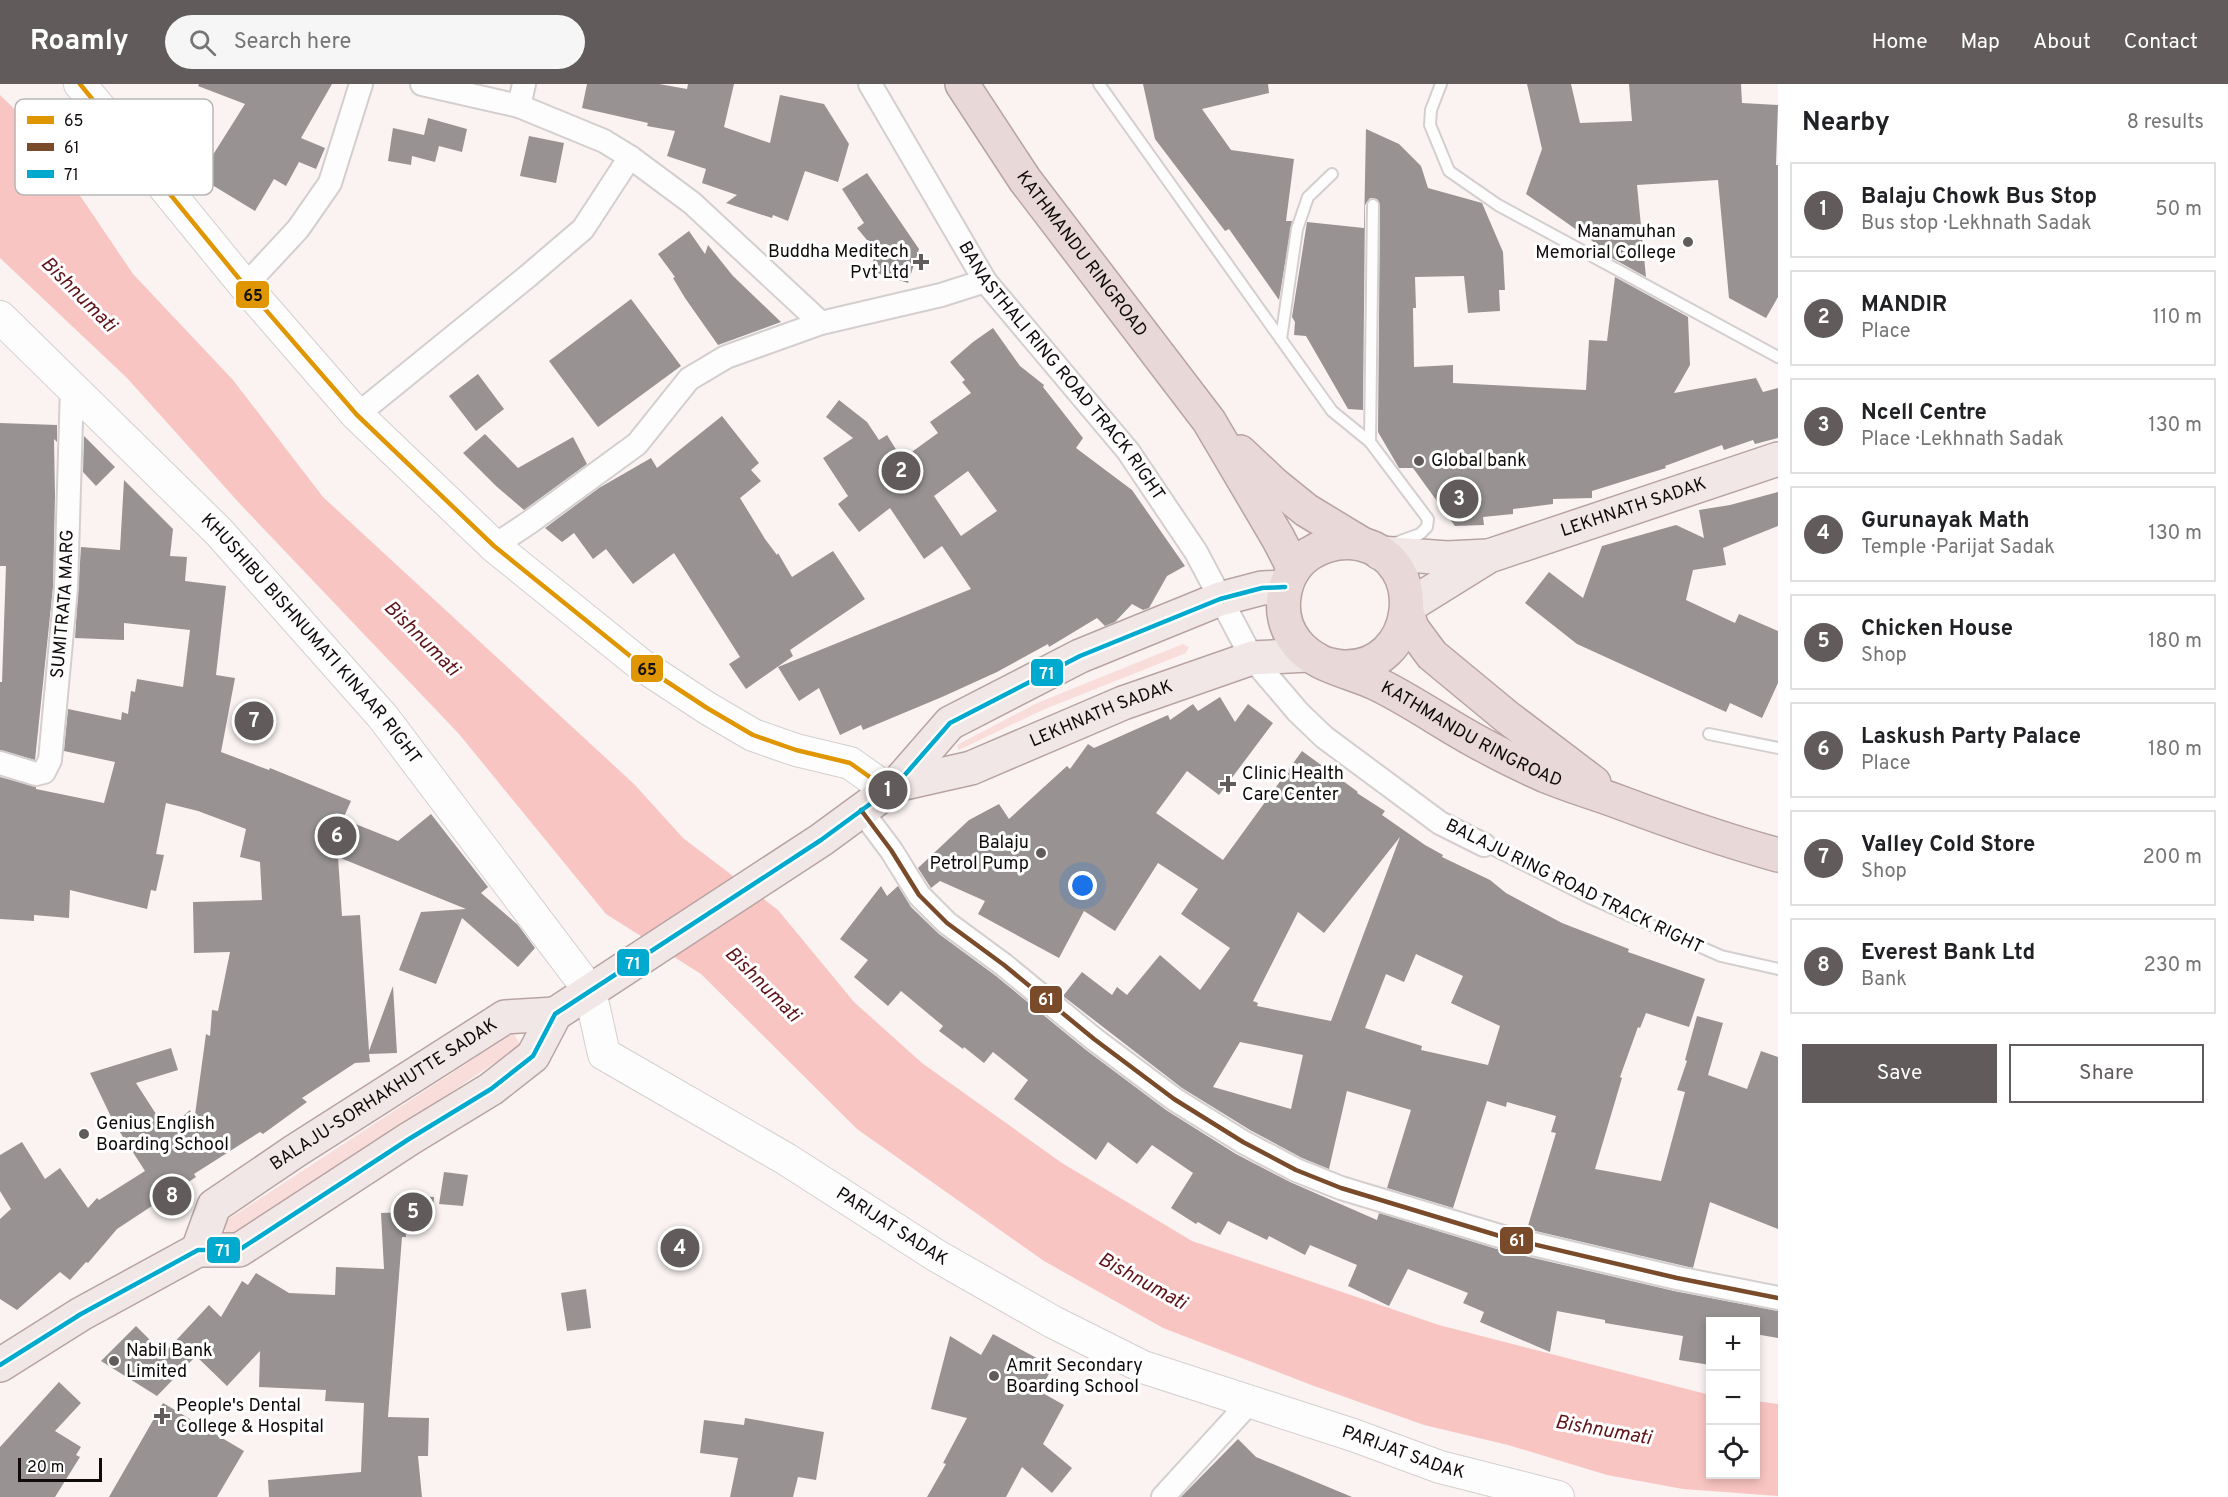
<!DOCTYPE html>
<meta charset="utf-8">
<style>
body{margin:0;font-family:Overpass,sans-serif;background:#f6f6f6;color:#202124}
.controls{position:absolute;right:18px;bottom:18px;display:grid;overflow:hidden;border-radius:0px;box-shadow:0 3px 9px #0003}
.controls button{width:54px;height:54px;display:grid;place-items:center;padding:0;border:0;border-bottom:2px solid #e0e0e0;background:#fff;color:#202124;font:30px sans-serif}
.scale{position:absolute;left:18px;bottom:15px;width:84px;box-sizing:border-box;padding-left:6px;border:3px solid #0f0b0a;border-top:0;font-size:16px;line-height:21px;white-space:nowrap;color:#0f0b0a;-webkit-text-stroke:4px #fff;paint-order:stroke}
.you{position:absolute;left:1083px;top:802px;width:21px;height:21px;margin:-15px;border:4px solid #fff;border-radius:50%;background:#1a73e8;box-shadow:0 0 0 9px #1a73e833}
.badge{display:grid;place-items:center;width:39px;height:39px;border-radius:50%;background:#615c5b;color:#fff;font-size:20px;font-weight:700}
.pin{position:absolute;translate:-50% -50%;border:3px solid #fff;box-shadow:0 2px 6px #0006}
.list{margin:0;padding:0;list-style:none}
h2{display:flex;justify-content:space-between;align-items:center;height:78px;margin:0;padding:0 24px;font-size:26px}
h2 small{font-size:20px;font-weight:400;color:#757577}
.list li{display:grid;grid-template-columns:39px 1fr auto;gap:18px;align-items:center;box-sizing:border-box;height:96px;margin:0 12px 12px;padding:0 12px;border:2px solid #e0e0e0;border-radius:0px}
.list b{display:block;font-size:22px;white-space:nowrap}
.list p{margin:0;font-size:20px;white-space:nowrap;color:#757577}
.list em{font-size:20px;font-style:normal;color:#757577}
.actions{display:flex;gap:12px;padding:18px 24px}
.actions a{flex:1;padding:14px 0;border:2px solid #615c5b;border-radius:0px;text-align:center;font-size:21px;color:#615c5b}
.actions .main{background:#615c5b;color:#fff}
.icon{flex:none;width:33px;height:33px;fill:none;stroke:currentColor;stroke-width:2;stroke-linecap:round;stroke-linejoin:round}
.map{position:relative;flex:none;width:1778px;height:1413px;overflow:hidden}
header{display:flex;align-items:center;gap:36px;box-sizing:border-box;height:84px;padding:0 30px;background:#615c5b;color:#fff}
header strong{font-size:28px}
nav{display:flex;gap:33px;margin-inline-start:auto;font-size:21px}
.search{width:420px;height:54px;background:#f6f6f6;display:flex;align-items:center;gap:15px;box-sizing:border-box;padding:0 21px;border-radius:33px;color:#757577;font-size:22px}
main{display:flex}
aside{flex:1;background:#fff}
.map>svg:first-child{display:block}
.green{fill:#f9dddb}
.water{fill:#f9c5c2}
.building{fill:#989392;fill-rule:evenodd}
.lines{fill:none;stroke-linecap:round;stroke-linejoin:round}
.lane-casing{stroke:#d4cfce;stroke-width:14}
.street-casing{stroke:#d4cfce;stroke-width:26}
.secondary-casing{stroke:#d4cfce;stroke-width:34}
.primary-casing{stroke:#b8a3a3;stroke-width:36}
.highway-casing{stroke:#b8a3a3;stroke-width:36}
.lane{stroke:#fefdfd;stroke-width:10}
.street{stroke:#fefdfd;stroke-width:22}
.secondary{stroke:#fefdfd;stroke-width:32}
.primary{stroke:#f2e7e7;stroke-width:33}
.highway{stroke:#e9d8d8;stroke-width:33}
.bus-1-casing{stroke:#fff;stroke-width:9}
.bus-2-casing{stroke:#fff;stroke-width:9}
.bus-3-casing{stroke:#fff;stroke-width:9}
.bus-1{stroke:#e09601;stroke-width:4.5}
.bus-2{stroke:#7a4b2a;stroke-width:4.5}
.bus-3{stroke:#00a9ce;stroke-width:4.5}
.poi-dot{fill:#615c5b;stroke:#fff;stroke-width:2}
.labels{text-anchor:middle;dominant-baseline:central;stroke-width:6;stroke-linejoin:round;paint-order:stroke}
.poi-label{font-size:18px;fill:#0f0b0a;stroke:#fff;text-anchor:start}
.street-label{font-size:18px;fill:#0f0b0a;stroke:#fff}
.water-label{font-size:20px;font-style:italic;fill:#601419;stroke:#fff}
.key{fill:#fff;stroke:#b7b6b6;stroke-width:1.5}
.key-label{font-size:16px;fill:#0f0b0a}
.line-badge{stroke:#fff;stroke-width:2}
.badge-label{font-size:16px;text-anchor:middle;font-weight:bold;fill:#fff}
.pale-badge-label{font-size:16px;text-anchor:middle;font-weight:bold;fill:#111}
</style>
<header>
<strong>Roamly</strong>
<div class="search"><svg class="icon" aria-label="search" viewBox="0 0 24 24"><circle cx="10" cy="10" r="6"/><path d="M15 15l6 6"/></svg>Search here</div>
<nav><a>Home</a><a>Map</a><a>About</a><a>Contact</a></nav>
</header>
<main>
<div class="map">
<svg width="1778" height="1413" viewBox="0 0 1778 1413">
<rect width="100%" height="100%" fill="#faf3f2"/>
<g class="green">
<path d="M1183 560 1189 563 1186 569 1045 625 959 666 957 661 1037 619Z"/>
<path d="M513 949 521 961 231 1156 221 1140Z"/>
</g>
<path class="water" d="M0 11 35 45 133 190 233 296 323 413 634 700 683 754 778 826 854 918 922 979 1062 1079 1192 1157 1439 1241 1710 1311V1390H1756V1317L1778 1320V1412L1683 1405 1607 1391 1508 1361 1424 1341 1314 1302 1163 1244 1044 1177 857 1045 701 890 606 830 459 650 241 421 127 294 0 174Z"/>
<g class="building">
<path d="M199 0H332L301 54 325 64 316 85 299 78 286 102 274 95 255 127 199 93 245 20 198 2Z"/>
<path d="M587 0H659L687 5 688 0H734L724 43 770 59 780 11 824 20 849 60 838 98 805 87 788 137 773 131 772 134 726 119 737 111 702 99 706 85 667 72 675 47 647 42 648 39 582 24Z"/>
<path d="M1143 0H1268L1269 9 1202 25 1231 66 1294 75 1286 137H1292L1279 216 1229 145 1225 147 1155 55Z"/>
<path d="M1527 0H1571L1580 39 1632 37 1629 0H1741L1742 19 1778 21 1776 81H1778V213L1766 234 1729 214 1718 96 1637 101 1646 193 1612 174V171L1526 110 1542 65Z"/>
<path d="M428 34 467 45 462 68 439 62 435 78 412 72 411 81 388 77 393 44 424 51Z"/>
<path d="M1366 45 1399 60 1421 82 1428 104 1482 119 1503 168 1505 206H1499L1500 227 1468 229 1464 192 1415 193 1416 224H1413L1414 283 1453 281V299L1586 306 1589 256 1607 257 1615 193 1688 233 1690 281 1674 309 1756 294 1763 308 1778 304V354L1755 360 1753 356 1724 366 1722 361 1665 382 1666 384 1592 407V414L1553 415V420L1513 425V430L1483 433 1484 441 1455 442 1413 384H1399L1378 348 1380 121 1377 115 1370 114 1365 121 1363 326 1348 325 1306 252 1294 251 1295 238 1292 233 1307 138 1364 144Z"/>
<path d="M529 52 564 59 556 99 520 92Z"/>
<path d="M867 89 919 165 908 199 870 187 876 167 857 144 864 139 842 105Z"/>
<path d="M689 147 705 170 708 161 733 192 781 238 718 261 685 214 673 194 675 193 658 170Z"/>
<path d="M631 215 681 282 598 343 549 277Z"/>
<path d="M993 244 1020 282 1044 301 1043 303 1083 354 1076 364 1132 406 1185 482 1167 492 1149 524 1143 526 1132 520 1115 538 1105 542 1097 534 1049 563 1048 560 997 588 942 613 863 646 861 641 840 651 819 604 799 617 778 583 971 505 942 462 924 475 890 424 859 448 838 420 848 412 823 374 853 354 826 333 839 316 867 338 879 356 887 351 902 375 938 349 930 338 971 309 962 298 965 296 950 278 973 258ZM968 387 997 427 961 452 934 412Z"/>
<path d="M478 290 504 325 476 347 449 312Z"/>
<path d="M722 332 759 379 751 386 761 397 740 414 765 455 777 471 778 469 792 493 833 467 865 515 790 566 793 572 746 605 729 580 740 573 674 469 633 500 606 465 593 475 574 449 562 458 545 444 599 404 651 374 657 384Z"/>
<path d="M0 339 57 341V358L54 355 55 412 53 503 35 676 0 666V598H2L6 482H0Z"/>
<path d="M485 350 518 384 573 353 587 380 524 426 496 402 463 369Z"/>
<path d="M84 352 115 383 96 402 83 388Z"/>
<path d="M124 396 173 445 170 472 187 473 185 497 226 502 216 591 235 594 221 668 269 686 270 684 351 717 343 735 398 757 431 730 488 803 481 809 518 841 535 864 518 883 462 834 436 900 399 886 421 828 466 825 338 773 342 832 360 831 369 967 393 902 397 969 369 970 370 978 355 979 302 1014 307 1018 263 1050 260 1048 194 1090 196 1093 117 1145 88 1179 86 1178 70 1196 60 1188 17 1226 0 1215V1135L11 1125 0 1107V1071L22 1058 45 1095 60 1084 88 1124 97 1114 99 1116 145 1087 114 1039 90 989 171 964 178 986 136 999 167 1047 190 1026 194 1038 206 950 210 952 212 926 218 927 230 868 194 869 193 818 262 816 260 778 240 773 246 745 198 727 166 719 156 770 164 771 156 807 151 806 147 825 70 806 69 834 34 831V837L0 835V693L36 703V705L104 719 115 678 64 667 68 625 121 636 122 628 128 630 131 607 135 608 137 595 183 603 190 546 124 539V556L75 554 81 463 120 466Z"/>
<path d="M1778 408V442L1723 464 1726 481 1693 486 1686 516 1735 539 1739 530 1778 547V599L1762 634 1730 619 1726 628 1577 560 1525 519 1549 488 1583 514 1602 462 1676 441 1704 454 1699 426 1730 421Z"/>
<path d="M1220 613 1235 638 1248 620 1273 639 1219 711 1187 687 1156 729 1223 776 1302 667 1358 708 1357 709 1385 727 1382 731 1425 761 1443 771 1442 773 1490 796 1506 809 1562 839 1629 865 1628 868 1705 895 1689 943 1646 929 1640 944 1638 943 1620 993 1622 994 1595 1085 1661 1097 1685 1008 1677 1006 1687 977 1685 976 1697 932 1723 939 1708 991 1747 1005 1761 967 1778 973V1145L1710 1118 1693 1184 1527 1145 1556 1049 1551 1048 1556 1032 1507 1018 1506 1023 1487 1017 1453 1124 1387 1104 1411 1026 1347 1007 1329 1085 1302 1074 1250 1046 1182 1004 1063 912 1082 888 1112 911 1117 903 1127 911 1160 871 1200 906 1230 864 1181 830 1198 805 1158 779 1115 847 1084 827 1059 874 978 830 985 817 940 797 931 804 918 784 969 736 999 720 1009 735 1067 682 1070 685 1088 660 1094 664 1168 631 1170 636 1193 620 1198 627ZM1400 753 1331 937 1257 922 1258 919 1253 917 1298 828 1324 849ZM1416 870 1463 892 1451 919 1500 942 1488 981 1421 966 1422 962 1365 944 1386 890 1404 898ZM1240 958 1303 971 1291 1025 1213 1003Z"/>
<path d="M881 802 887 812 898 802 911 823 939 850 996 892 1086 966 1166 1026 1236 1070 1290 1098 1377 1136 1379 1129 1500 1166 1674 1207 1778 1227V1254L1755 1250V1238H1710V1281L1679 1276 1683 1252 1605 1239V1236L1557 1227 1550 1268 1480 1238 1484 1228 1463 1219 1468 1209 1408 1185 1389 1222 1348 1202 1357 1181 1310 1161 1305 1171 1269 1152 1267 1156 1228 1137 1220 1151 1198 1138 1196 1140 1171 1124 1193 1089 1152 1061 1137 1080 1108 1058 1096 1076 1014 1015 1028 996 993 968 984 979 964 963 963 965 939 947 943 942 901 907 888 922 854 893 868 876 840 855Z"/>
<path d="M444 1088 468 1091 463 1122 439 1120Z"/>
<path d="M412 1112 434 1113 432 1138 411 1137Z"/>
<path d="M404 1128 406 1153H402L388 1333 429 1334 428 1372H418L422 1413H269L268 1396 361 1388 364 1319 325 1317 326 1306 259 1303 260 1267 227 1302 196 1272 157 1312 101 1277 136 1242 158 1264 163 1260 168 1265 209 1221 221 1233 242 1197 248 1201 256 1189 289 1209 335 1211 336 1183 384 1185 381 1129Z"/>
<path d="M586 1205 591 1244 567 1247 561 1209Z"/>
<path d="M993 1250 1053 1283 1039 1307 1064 1321 1043 1360 1072 1384 1052 1409 1022 1383 1006 1413H927L946 1380 943 1379 967 1334 931 1325 950 1252 981 1271Z"/>
<path d="M59 1298 81 1319 55 1347 81 1363 76 1371 80 1373 55 1413H0V1363Z"/>
<path d="M163 1319 244 1367 217 1413H109Z"/>
<path d="M745 1334 824 1348 816 1396 798 1393 793 1413H730L738 1374 700 1369 704 1336 744 1341Z"/>
<path d="M1238 1355 1256 1373 1352 1413H1181Z"/>
</g>
<g class="lines">
<g class="lane-casing">
<g id="lane">
<path d="M1099 0 1332 327 1370 358"/>
<path d="M1441 0 1431 26 1430 41 1449 87 1498 121 1778 273"/>
<path d="M1373 121 1370 358 1428 435 1427 443 1420 450 1395 459"/>
<path d="M1281 255 1297 145 1308 113 1332 90"/>
<path d="M1709 650 1778 664"/>
<path d="M1484 761 1590 814 1721 872 1778 885"/>
</g>
</g>
<g class="street-casing">
<g id="street">
<path d="M422 0 519 22 604 57 630 73 692 119 821 239"/>
<path id="s1" d="M870 0 985 197 1128 367 1196 468 1252 574 1298 628 1324 653 1440 739 1484 761"/>
<path d="M519 22 524 0"/>
<path d="M245 202 298 145 330 99 361 0"/>
<path d="M357 331 528 192 583 145 630 73"/>
<path d="M494 462 530 438 637 360 689 295 726 273 821 239 941 211 985 197"/>
<path id="s2" d="M0 679 36 690 44 688 50 676 66 504 72 303"/>
<path d="M861 726 891 766 919 811 947 839 1004 881 1094 955 1174 1015 1243 1058 1296 1086 1341 1104 1503 1153 1677 1194 1778 1214"/>
<path d="M1163 1413 1250 1318"/>
</g>
</g>
<g class="secondary-casing">
<g id="secondary">
<path d="M80 0 245 202 357 331 494 462 640 580 707 624 753 651 796 666 850 679 888 706"/>
<path id="s3" d="M0 233 219 448 383 633 590 907 604 970 786 1075 937 1172 1053 1238 1143 1283 1353 1351 1440 1383 1558 1413"/>
</g>
</g>
<g class="primary-casing">
<g id="primary">
<path d="M1380 469 1447 474 1488 472"/>
<path id="s4" d="M1407 523 1489 472 1778 375"/>
<path id="s5" d="M896 701 971 684 1123 619 1252 574 1308 571"/>
<path id="s6" d="M198 1166 214 1122 295 1067 505 933 555 930"/>
<path d="M0 1281 81 1230 198 1166H239L409 1055 491 1005 533 972 555 930 821 756 896 701 950 639 1080 572 1220 515 1262 504 1285 503"/>
</g>
</g>
<g class="highway-casing">
<g id="highway">
<path id="s7" d="M962 0 1025 96 1209 337 1278 454 1294 485"/>
<path d="M1240 368 1274 400 1306 426 1362 460"/>
<path d="M1407 528 1412 544 1432 571 1507 633 1594 699"/>
<path id="s8" d="M1326 580C1331 581 1338 583 1344 583 1416 585 1431 477 1361 460 1342 456 1325 460 1309 470 1281 489 1275 532 1296 558 1314 582 1349 587 1375 599 1413 617 1448 643 1485 662 1505 673 1526 683 1546 692 1570 702 1595 709 1619 718 1672 738 1724 756 1778 771"/>
</g>
</g>
<use href="#lane" class="lane"/>
<use href="#street" class="street"/>
<use href="#secondary" class="secondary"/>
<use href="#primary" class="primary"/>
<use href="#highway" class="highway"/>
<g class="bus-1-casing">
<path id="bus-1" d="M80 0 245 202 357 331 494 462 640 580 707 624 753 651 796 666 850 679 888 706"/>
</g>
<g class="bus-2-casing">
<path id="bus-2" d="M861 726 891 766 919 811 947 839 1004 881 1094 955 1174 1015 1243 1058 1296 1086 1341 1104 1503 1153 1677 1194 1778 1214"/>
</g>
<g class="bus-3-casing">
<path id="bus-3" d="M0 1281 81 1230 198 1166H239L409 1055 491 1005 533 972 555 930 821 756 896 701 950 639 1080 572 1220 515 1262 504 1285 503"/>
</g>
<use href="#bus-1" class="bus-1"/>
<use href="#bus-2" class="bus-2"/>
<use href="#bus-3" class="bus-3"/>
</g>
<g class="poi-dot">
<circle cx="1688" cy="158" r="6"/>
<path d="M918 169h6v6h6v6h-6v6h-6v-6h-6v-6h6z"/>
<circle cx="1419" cy="377" r="6"/>
<path d="M1225 691h6v6h6v6h-6v6h-6v-6h-6v-6h6z"/>
<circle cx="1041" cy="769" r="6"/>
<circle cx="84" cy="1050" r="6"/>
<circle cx="114" cy="1277" r="6"/>
<circle cx="994" cy="1292" r="6"/>
<path d="M159 1323h6v6h6v6h-6v6h-6v-6h-6v-6h6z"/>
</g>
<g class="labels">
<g class="poi-label">
<text x="1676" y="148" text-anchor="end">Manamuhan<tspan x="1676" dy="21">Memorial College</tspan></text>
<text x="909" y="168" text-anchor="end">Buddha Meditech<tspan x="909" dy="21">Pvt Ltd</tspan></text>
<text x="1431" y="377">Global bank</text>
<text x="1242" y="690">Clinic Health<tspan x="1242" dy="21">Care Center</tspan></text>
<text x="1029" y="759" text-anchor="end">Balaju<tspan x="1029" dy="21">Petrol Pump</tspan></text>
<text x="96" y="1040">Genius English<tspan x="96" dy="21">Boarding School</tspan></text>
<text x="126" y="1267">Nabil Bank<tspan x="126" dy="21">Limited</tspan></text>
<text x="1006" y="1282">Amrit Secondary<tspan x="1006" dy="21">Boarding School</tspan></text>
<text x="176" y="1322">People's Dental<tspan x="176" dy="21">College &amp; Hospital</tspan></text>
</g>
<g class="street-label">
<text stroke="none"><textPath href="#s7" startOffset="208">KATHMANDU RINGROAD</textPath></text>
<text stroke="none"><textPath href="#s1" startOffset="346">BANASTHALI RING ROAD TRACK RIGHT</textPath></text>
<text stroke="none"><textPath href="#s4" startOffset="249">LEKHNATH SADAK</textPath></text>
<text stroke="none"><textPath href="#s2" startOffset="216">SUMITRATA MARG</textPath></text>
<text stroke="none"><textPath href="#s3" startOffset="448">KHUSHIBU BISHNUMATI KINAAR RIGHT</textPath></text>
<text stroke="none"><textPath href="#s5" startOffset="218">LEKHNATH SADAK</textPath></text>
<text stroke="none"><textPath href="#s8" startOffset="552">KATHMANDU RINGROAD</textPath></text>
<text transform="translate(1574 803) rotate(26)">BALAJU RING ROAD TRACK RIGHT</text>
<text stroke="none"><textPath href="#s6" startOffset="250">BALAJU-SORHAKHUTTE SADAK</textPath></text>
<text stroke="none"><textPath href="#s3" startOffset="1298">PARIJAT SADAK</textPath></text>
<text stroke="none"><textPath href="#s3" startOffset="1860">PARIJAT SADAK</textPath></text>
</g>
<g class="water-label">
<text transform="translate(78 211) rotate(45)">Bishnumati</text>
<text transform="translate(421 555) rotate(45)">Bishnumati</text>
<text transform="translate(762 901) rotate(45)">Bishnumati</text>
<text transform="translate(1142 1198) rotate(29)">Bishnumati</text>
<text transform="translate(1603 1347) rotate(10)">Bishnumati</text>
</g>
</g>
<rect x="15" y="15" width="198" height="96" rx="9" class="key"/>
<rect x="27" y="32" width="27" height="8" fill="#e09601"/>
<rect x="27" y="59" width="27" height="8" fill="#7a4b2a"/>
<rect x="27" y="86" width="27" height="8" fill="#00a9ce"/>
<g class="key-label">
<text x="64" y="42">65</text>
<text x="64" y="69">61</text>
<text x="64" y="96">71</text>
</g>
<g class="line-badge">
<rect x="235" y="196" width="35" height="29" rx="6" fill="#e09601"/>
<rect x="630" y="570" width="34" height="29" rx="6" fill="#e09601"/>
<rect x="1030" y="574" width="34" height="29" rx="6" fill="#00a9ce"/>
<rect x="616" y="864" width="34" height="29" rx="6" fill="#00a9ce"/>
<rect x="1029" y="901" width="34" height="29" rx="6" fill="#7a4b2a"/>
<rect x="1499" y="1142" width="35" height="29" rx="6" fill="#7a4b2a"/>
<rect x="206" y="1152" width="35" height="28" rx="6" fill="#00a9ce"/>
</g>
<g class="badge-label">
<text x="1047" y="595">71</text>
<text x="633" y="885">71</text>
<text x="1046" y="921">61</text>
<text x="1517" y="1162">61</text>
<text x="223" y="1172">71</text>
</g>
<g class="pale-badge-label">
<text x="253" y="217">65</text>
<text x="647" y="591">65</text>
</g>
</svg>
<div class="controls">
<button>+</button>
<button>−</button>
<button><svg class="icon" aria-label="locate" viewBox="0 0 24 24"><circle cx="12" cy="12" r="6"/><path d="M12 2v4M12 18v4M2 12h4M18 12h4"/></svg></button>
</div>
<div class="scale">20 m</div>
<div class="you"></div>
<div class="pin badge" style="left:888px;top:706px">1</div>
<div class="pin badge" style="left:901px;top:387px">2</div>
<div class="pin badge" style="left:1459px;top:415px">3</div>
<div class="pin badge" style="left:680px;top:1164px">4</div>
<div class="pin badge" style="left:413px;top:1128px">5</div>
<div class="pin badge" style="left:337px;top:752px">6</div>
<div class="pin badge" style="left:254px;top:637px">7</div>
<div class="pin badge" style="left:172px;top:1112px">8</div>
</div>
<aside>
<h2>Nearby<small>8 results</small></h2>
<ul class="list">
<li><span class="badge">1</span><div><b>Balaju Chowk Bus Stop</b><p>Bus stop · Lekhnath Sadak</p></div><em>50 m</em></li>
<li><span class="badge">2</span><div><b>MANDIR</b><p>Place</p></div><em>110 m</em></li>
<li><span class="badge">3</span><div><b>Ncell Centre</b><p>Place · Lekhnath Sadak</p></div><em>130 m</em></li>
<li><span class="badge">4</span><div><b>Gurunayak Math</b><p>Temple · Parijat Sadak</p></div><em>130 m</em></li>
<li><span class="badge">5</span><div><b>Chicken House</b><p>Shop</p></div><em>180 m</em></li>
<li><span class="badge">6</span><div><b>Laskush Party Palace</b><p>Place</p></div><em>180 m</em></li>
<li><span class="badge">7</span><div><b>Valley Cold Store</b><p>Shop</p></div><em>200 m</em></li>
<li><span class="badge">8</span><div><b>Everest Bank Ltd</b><p>Bank</p></div><em>230 m</em></li>
</ul>
<div class="actions"><a class="main">Save</a><a>Share</a></div>
</aside>
</main>
